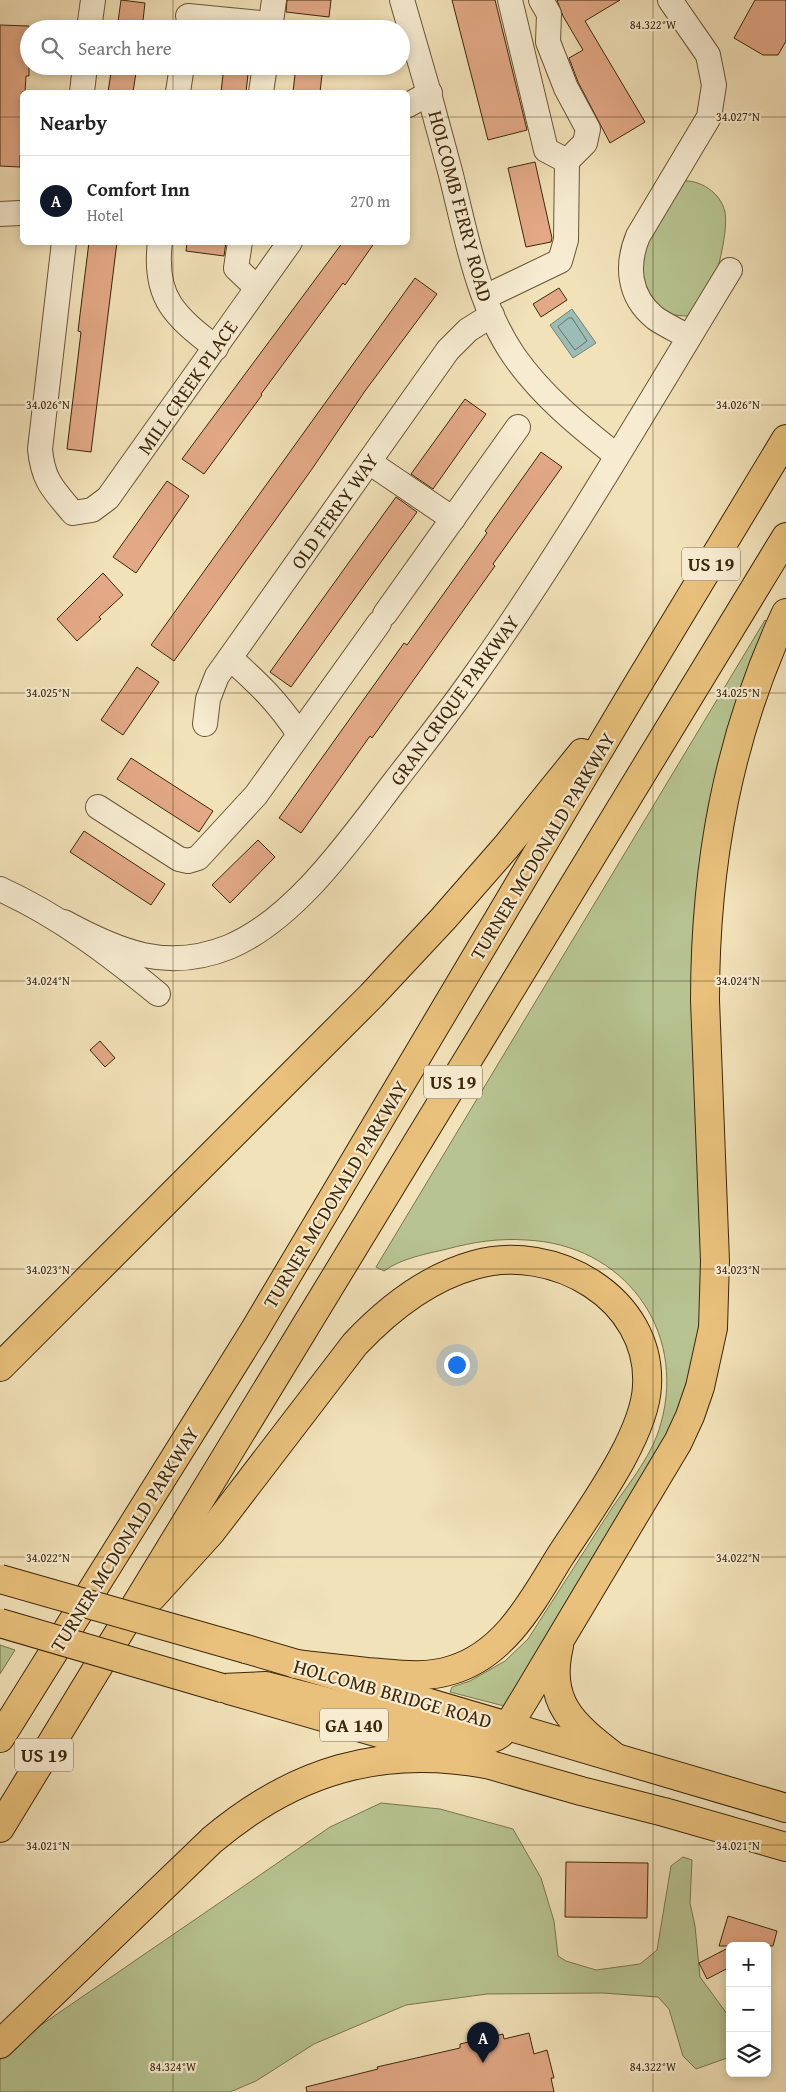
<!DOCTYPE html>
<meta charset="utf-8">
<style>
body{margin:0;font-family:"Gentium Book Plus",serif;background:#f2f2f2;color:#222}
.controls{position:absolute;right:15px;bottom:15px;display:grid;overflow:hidden;border-radius:8px;box-shadow:0 2px 8px #0003}
.controls button{width:45px;height:45px;display:grid;place-items:center;padding:0;border:0;border-bottom:1px solid #e0e0e0;background:#fff;color:#222;font:25px sans-serif}
.you{position:absolute;left:456px;top:1364px;width:18px;height:18px;margin:-12px;border:4px solid #fff;border-radius:50%;background:#1a73e8;box-shadow:0 0 0 8px #1a73e833}
.badge{display:grid;place-items:center;width:32px;height:32px;border-radius:50%;background:#111827;color:#fff;font-size:16px;font-weight:700}
.pin{position:absolute;translate:-50% -41px;filter:drop-shadow(0 1px 2px #0008)}
.pin::after{content:'';position:absolute;top:26px;width:18px;height:15px;background:inherit;clip-path:polygon(0 0,100% 0,50% 100%)}
.list{margin:0;padding:0;list-style:none}
h2{display:flex;justify-content:space-between;align-items:center;height:65px;margin:0;padding:0 20px;font-size:21px}
h2 small{font-size:16px;font-weight:400;color:#767676}
.list li{display:grid;grid-template-columns:32px 1fr auto;gap:15px;align-items:center;box-sizing:border-box;height:90px;padding:0 20px;border-top:1px solid #e0e0e0}
.list b{display:block;font-size:19px;white-space:nowrap}
.list p{margin:0;font-size:16px;white-space:nowrap;color:#767676}
.list em{font-size:16px;font-style:normal;color:#767676}
.icon{flex:none;width:28px;height:28px;fill:none;stroke:currentColor;stroke-width:2;stroke-linecap:round;stroke-linejoin:round}
.map{position:relative;flex:none;width:786px;height:2092px;overflow:hidden}
.search{position:absolute;background:#fff;box-shadow:0 2px 8px #0003;left:20px;top:20px;width:390px;height:55px;display:flex;align-items:center;gap:12px;box-sizing:border-box;padding:0 18px;border-radius:28px;color:#767676;font-size:19px}
.panel{position:absolute;background:#fff;box-shadow:0 2px 8px #0003;left:20px;top:90px;width:390px;height:155px;border-radius:8px}
.map>svg:first-child{display:block}
.green{fill:#b7c491;stroke:#7a764d}
.water{fill:#9cbdb5;stroke:#768170}
.lines{fill:none;stroke-linecap:round;stroke-linejoin:round}
.shore{stroke:#6c725f;stroke-width:1}
.building{fill:#e3a987;stroke:#3c2709}
.minor-casing{stroke:#6a5635;stroke-width:26}
.major-casing{stroke:#3c2709;stroke-width:30}
.highway-casing{stroke:#3c2709;stroke-width:30}
.minor{stroke:#f7ecd2;stroke-width:24}
.major{stroke:#e9c17c;stroke-width:28}
.highway{stroke:#e9c17c;stroke-width:28}
.major-bridge-casing{stroke:#3c2709;stroke-width:30;stroke-linecap:butt}
.major-bridge{stroke:#e9c17c;stroke-width:28}
.ticks{fill:none;stroke:#3c2709;stroke-width:1;stroke-opacity:0.45}
.labels{text-anchor:middle;dominant-baseline:central;stroke-width:4.5;stroke-linejoin:round;paint-order:stroke}
.shield{fill:#f7ecd2;stroke:#746245;stroke-width:1}
.shield-label{font-size:19px;font-weight:bold;fill:#3c2709}
.street-label{font-size:20px;fill:#3c2709;stroke:#f7ecd2}
.ticks-label{font-size:12px;text-anchor:middle;fill:#3c2709;stroke:#f7ecd2;stroke-width:4.5;stroke-linejoin:round;paint-order:stroke}
</style>
<div class="map">
<svg width="786" height="2092" viewBox="0 0 786 2092">
<rect width="100%" height="100%" fill="#f2e2b9"/>
<filter id="stains"><feTurbulence type="fractalNoise" baseFrequency=".004" numOctaves="4"/><feColorMatrix values="0 0 0 0 .2 0 0 0 0 .09 0 0 0 0 .02 0 0 0 .5 -.17"/></filter>
<radialGradient id="worn" r=".72"><stop offset=".6" stop-color="#630" stop-opacity="0"/><stop offset="1" stop-color="#630" stop-opacity=".3"/></radialGradient>
<g class="green">
<path d="M681 181C700 179 721 193 725 212 728 228 720 262 715 278 710 292 698 305 688 316 661 316 654 305 638 286L643 239Z"/>
<path d="M765 620 771 625 722 776 708 1310 678 1421 509 1703 504 1706 450 1692 452 1687 470 1681 505 1661 528 1639C556 1595 584 1552 612 1508 630 1482 653 1454 661 1423 687 1329 623 1244 526 1240 499 1238 473 1242 447 1249 426 1254 402 1258 384 1271L376 1267Z"/>
<path d="M0 1645 15 1650 0 1674Z"/>
<path d="M381 1803 440 1809 513 1829 541 1878 554 1921 558 1956 566 1961 596 1970 640 1964 657 1950 671 1866 683 1857 692 1860 690 1903 695 1926 700 1977 730 2018V2057L696 2069 683 2056 669 2009 658 1997 603 1993 487 1994 406 2005 314 2044 256 2081 230 2092H0V2060L28 2034 330 1827Z"/>
</g>
<path class="water" d="M572 309 596 343 573 358 550 325Z"/>
<g class="lines">
<path class="shore" d="M569 318H572L587 341 575 350 558 327Z"/>
</g>
<g class="building">
<path d="M121 0 145 3 142 29H117Z"/>
<path d="M287 0H331L329 17 286 12Z"/>
<path d="M452 0H495L527 130 488 140Z"/>
<path d="M557 0H620L585 21 645 122 610 143 578 82 569 58 583 50 563 16Z"/>
<path d="M755 0H786V41L778 55H763L734 38Z"/>
<path d="M0 25 29 26V76H26L25 92H22V155H20V167L0 166Z"/>
<path d="M112 66H137L133 92H108Z"/>
<path d="M224 66H249L246 92H221Z"/>
<path d="M296 66H323L320 92H293Z"/>
<path d="M535 162 552 238 551 242 526 247 508 168Z"/>
<path d="M89 242H117L91 452 67 449 81 332 78 331Z"/>
<path d="M187 242H226L224 256 186 251Z"/>
<path d="M343 242H375L345 285 343 283 261 394 262 395 204 474 182 459Z"/>
<path d="M415 278 437 294 365 391 312 469 174 661 151 645Z"/>
<path d="M559 288 567 300 541 317 533 304Z"/>
<path d="M465 399 486 414 433 489 411 474Z"/>
<path d="M541 452 562 467 493 564 495 566 372 738 370 736 301 833 279 818 404 643 407 645 487 533 485 531Z"/>
<path d="M167 481 189 496 136 573 113 557Z"/>
<path d="M396 497 417 512 291 687 270 672Z"/>
<path d="M103 573 123 595 99 617 101 619 77 641 57 619Z"/>
<path d="M137 667 159 682 123 735 101 720Z"/>
<path d="M131 758 213 811 199 832 117 779Z"/>
<path d="M84 831 165 884 151 905 70 852Z"/>
<path d="M258 840 275 857 230 903 212 885Z"/>
<path d="M100 1041 115 1058 105 1067 90 1050Z"/>
<path d="M566 1862 648 1863 647 1918 565 1917Z"/>
<path d="M728 1916 777 1931 773 1946H719Z"/>
<path d="M730 1947V1967L707 1979 699 1963Z"/>
<path d="M529 2033 534 2054 547 2050 554 2078H551L554 2092H307L306 2087 378 2069 377 2067 460 2048V2044L503 2034 504 2039Z"/>
</g>
<g class="lines">
<g class="minor-casing">
<g id="minor">
<path d="M402 0C419 57 435 114 450 171 466 234 477 302 514 356 542 396 579 426 617 456"/>
<path d="M510 0 546 150 567 161"/>
<path d="M670 0 708 55 714 85 709 117 638 236C626 265 628 296 655 318 665 325 678 331 689 337"/>
<path d="M188 16 271 24"/>
<path d="M89 29 93 0"/>
<path d="M270 29 274 0"/>
<path d="M82 92 85 66"/>
<path d="M178 92 182 66"/>
<path d="M261 92 265 66"/>
<path d="M408 105 430 93"/>
<path d="M0 214 20 213"/>
<path d="M64 242 40 449C43 481 53 489 73 513L92 510 108 498 290 242"/>
<path d="M160 242C153 298 175 316 216 348"/>
<path d="M240 242 236 268 257 288"/>
<path d="M485 297 560 261 566 240 567 161 585 143 588 129 566 88 548 42 549 14 541 0"/>
<path d="M369 462 453 519"/>
<path d="M385 614 518 427"/>
<path d="M230 658C259 684 277 701 299 734"/>
<path d="M205 724 208 699 217 676 448 350 468 330 492 315"/>
<path d="M98 807 179 859 188 861 198 858 256 795 379 623"/>
<path d="M0 889C59 916 108 953 158 994"/>
<path d="M64 922C119 952 167 972 229 947 296 919 352 837 395 781 422 746 450 711 475 675 567 545 647 406 730 270"/>
</g>
</g>
<g class="major-casing">
<g id="major">
<path d="M246 1649 786 1808"/>
<path d="M229 1690 581 1791 664 1812 786 1847"/>
</g>
</g>
<g class="highway-casing">
<g id="highway">
<path d="M0 1367 371 996 443 919 506 847 582 753"/>
<path d="M152 1597 211 1532 355 1344C388 1309 427 1278 474 1265 553 1242 652 1298 647 1386 645 1437 587 1514 559 1558 532 1602 505 1654 452 1670 424 1679 396 1674 367 1672 343 1669 319 1667 295 1664"/>
<path d="M559 1646C545 1704 575 1726 616 1758"/>
<path d="M222 1688 266 1686 471 1739C503 1745 509 1723 524 1700L678 1442 690 1416 700 1387 713 1328 715 1261 705 1000C705 864 728 737 786 613"/>
<path d="M0 1738 254 1331 635 689 786 439"/>
<path d="M0 1828 786 537"/>
<path d="M0 2044 212 1840C294 1771 380 1745 486 1764"/>
</g>
</g>
<use href="#minor" class="minor"/>
<use href="#major" class="major"/>
<use href="#highway" class="highway"/>
<g class="major-bridge-casing">
<g id="major-bridge">
<path d="M0 1579 246 1649"/>
<path d="M0 1623 222 1688"/>
</g>
</g>
<use href="#major-bridge" class="major-bridge"/>
</g>
<path class="ticks" d="M173 0V29M653 0V2092M173 66V92M0 117H22M408 117H786M173 242V2092M0 405H786M0 693H786M0 981H786M0 1269H786M0 1557H786M0 1845H786"/>
<g class="labels">
<g class="shield">
<rect x="682" y="547.5" width="58" height="33" rx="4"/>
<rect x="424" y="1065.5" width="58" height="33" rx="4"/>
<rect x="320" y="1708.5" width="68" height="33" rx="4"/>
<rect x="15" y="1738.5" width="58" height="33" rx="4"/>
</g>
<g class="shield-label">
<text x="711" y="564">US 19</text>
<text x="453" y="1082">US 19</text>
<text x="354" y="1725">GA 140</text>
<text x="44" y="1755">US 19</text>
</g>
<g class="street-label">
<text transform="translate(461 206) rotate(75)">HOLCOMB FERRY ROAD</text>
<text transform="translate(187 387) rotate(-55)">MILL CREEK PLACE</text>
<text transform="translate(334 511) rotate(-55)">OLD FERRY WAY</text>
<text transform="translate(454 700) rotate(-54)">GRAN CRIQUE PARKWAY</text>
<text transform="translate(542 846) rotate(-59)">TURNER MCDONALD PARKWAY</text>
<text transform="translate(335 1194) rotate(-59)">TURNER MCDONALD PARKWAY</text>
<text transform="translate(124 1539) rotate(-58)">TURNER MCDONALD PARKWAY</text>
<text transform="translate(393 1693) rotate(16)">HOLCOMB BRIDGE ROAD</text>
</g>
</g>
<g class="ticks-label">
<text x="653" y="29">84.322°W</text>
<text x="738" y="121">34.027°N</text>
<text x="48" y="409">34.026°N</text>
<text x="738" y="409">34.026°N</text>
<text x="48" y="697">34.025°N</text>
<text x="738" y="697">34.025°N</text>
<text x="48" y="985">34.024°N</text>
<text x="738" y="985">34.024°N</text>
<text x="48" y="1274">34.023°N</text>
<text x="738" y="1274">34.023°N</text>
<text x="48" y="1562">34.022°N</text>
<text x="738" y="1562">34.022°N</text>
<text x="48" y="1850">34.021°N</text>
<text x="738" y="1850">34.021°N</text>
<text x="173" y="2071">84.324°W</text>
<text x="653" y="2071">84.322°W</text>
</g>
<rect width="100%" height="100%" filter="url(#stains)"/>
<rect width="100%" height="100%" fill="url(#worn)"/>
</svg>
<div class="controls">
<button>+</button>
<button>−</button>
<button><svg class="icon" aria-label="layers" viewBox="0 0 24 24"><path d="M12 4l9 5-9 5-9-5zM3 14l9 5 9-5"/></svg></button>
</div>
<div class="you"></div>
<div class="pin badge" style="left:483px;top:2063px">A</div>
<div class="search"><svg class="icon" aria-label="search" viewBox="0 0 24 24"><circle cx="10" cy="10" r="6"/><path d="M15 15l6 6"/></svg>Search here</div>
<section class="panel">
<h2>Nearby<small></small></h2>
<ul class="list">
<li><span class="badge">A</span><div><b>Comfort Inn</b><p>Hotel</p></div><em>270 m</em></li>
</ul>
</section>
</div>
